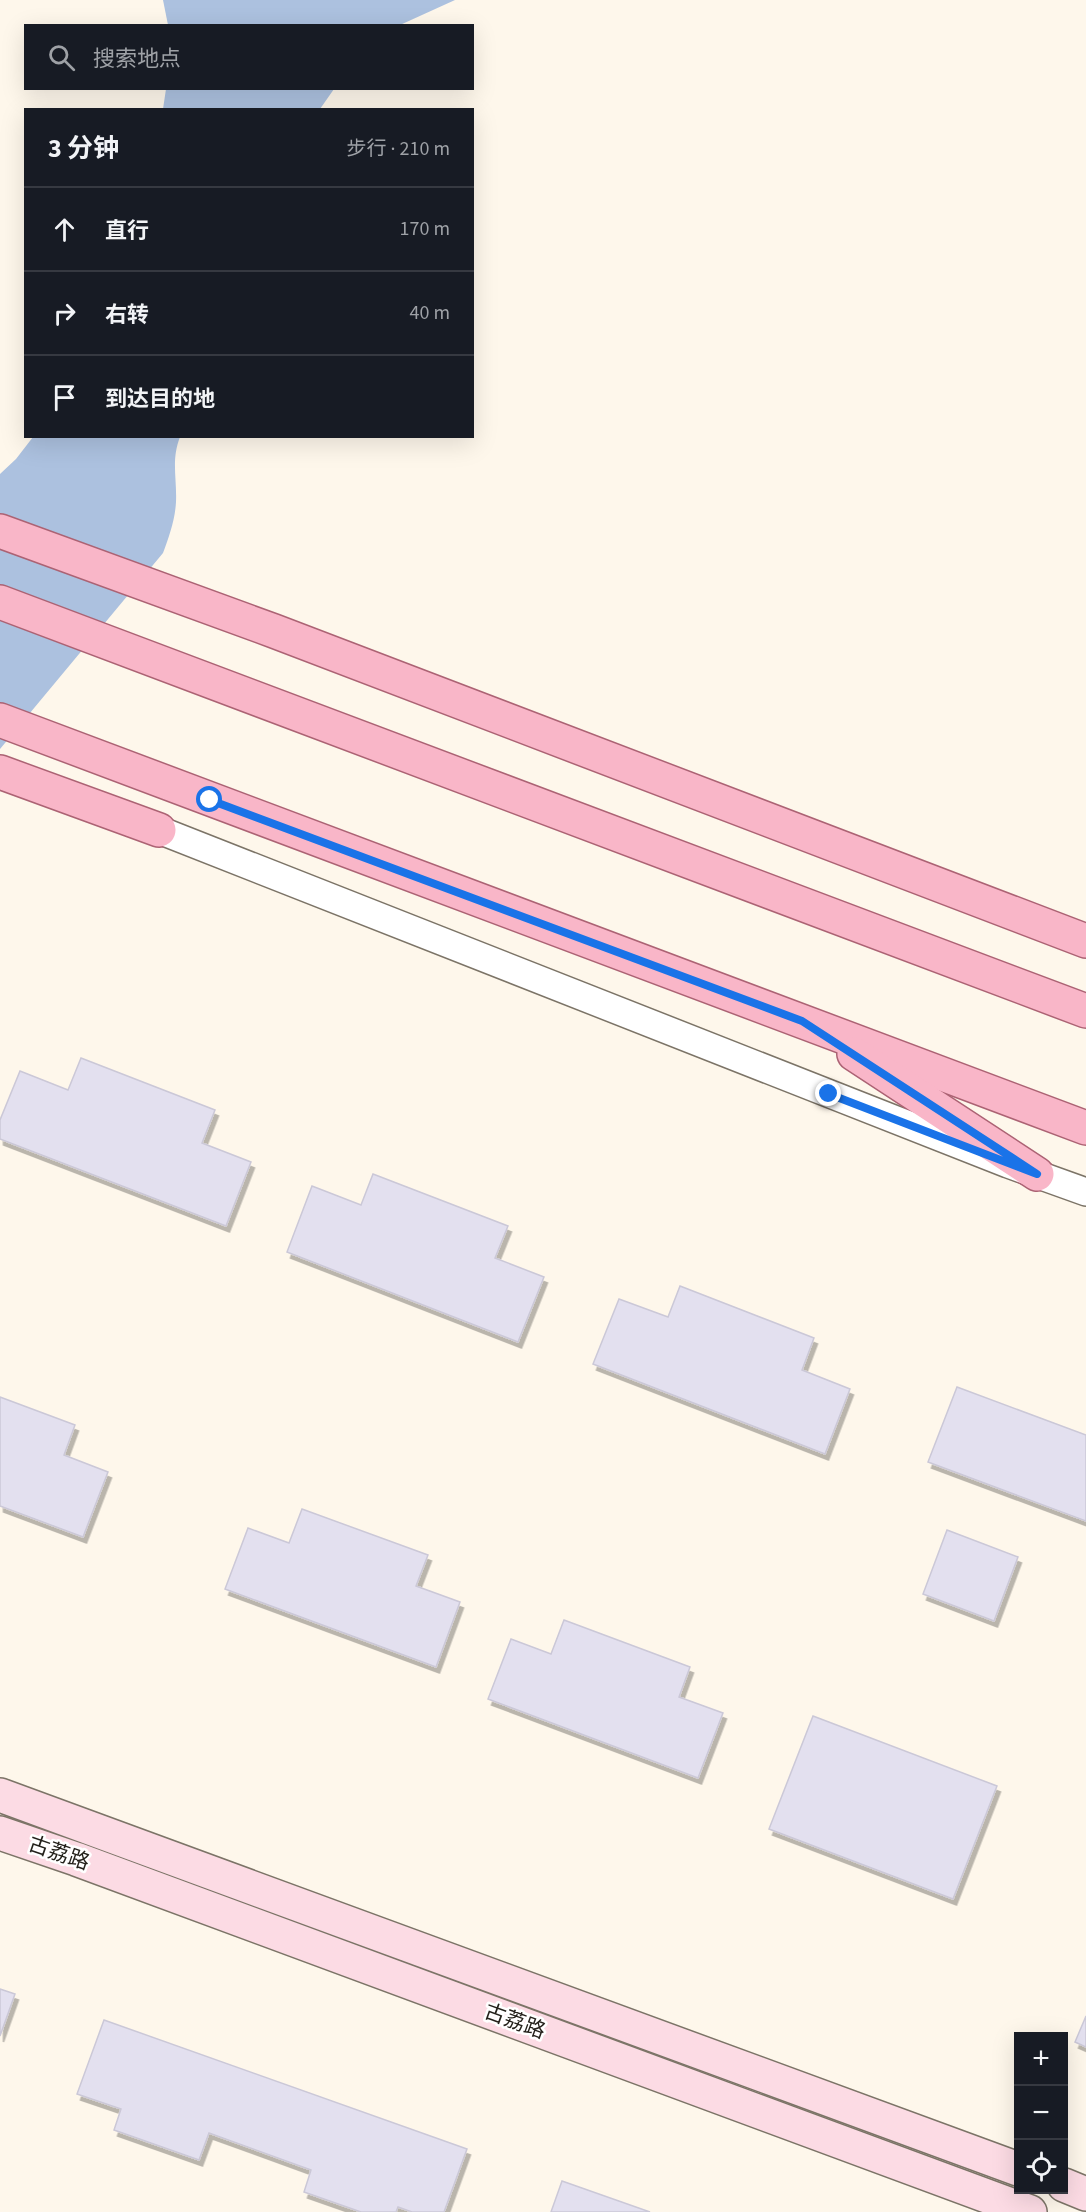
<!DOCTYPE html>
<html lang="zh">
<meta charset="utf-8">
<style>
body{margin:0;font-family:"Source Sans 3","Noto Sans SC",sans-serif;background:#242831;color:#f1f3f6}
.controls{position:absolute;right:18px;bottom:18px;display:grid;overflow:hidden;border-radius:0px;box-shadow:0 6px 24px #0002}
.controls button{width:54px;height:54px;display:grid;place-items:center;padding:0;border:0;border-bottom:2px solid #363941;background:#171b24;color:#f1f3f6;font:30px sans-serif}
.stop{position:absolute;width:18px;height:18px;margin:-14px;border:4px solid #1a73e8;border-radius:50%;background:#fff}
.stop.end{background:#1a73e8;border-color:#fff;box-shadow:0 2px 6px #0008}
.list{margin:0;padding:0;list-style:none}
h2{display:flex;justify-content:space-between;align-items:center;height:78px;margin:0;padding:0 24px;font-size:26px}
h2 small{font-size:20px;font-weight:400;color:#9ea1a6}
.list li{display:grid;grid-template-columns:39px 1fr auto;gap:18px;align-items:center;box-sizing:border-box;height:84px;padding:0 24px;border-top:2px solid #363941}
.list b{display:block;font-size:22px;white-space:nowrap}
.list em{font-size:20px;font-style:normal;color:#9ea1a6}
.icon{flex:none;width:33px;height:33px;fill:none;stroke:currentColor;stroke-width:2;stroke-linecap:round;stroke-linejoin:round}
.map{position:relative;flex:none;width:1086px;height:2212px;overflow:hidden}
.search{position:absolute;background:#171b24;box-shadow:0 6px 24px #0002;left:24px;top:24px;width:450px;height:66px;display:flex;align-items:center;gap:15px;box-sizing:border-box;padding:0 21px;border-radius:0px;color:#9ea1a6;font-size:22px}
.panel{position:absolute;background:#171b24;box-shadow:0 6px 24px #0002;left:24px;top:108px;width:450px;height:330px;border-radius:0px}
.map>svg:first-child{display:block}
.water{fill:#acc1df}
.building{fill:#e3e0ef;stroke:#cbc8d7;stroke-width:1.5;filter:url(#shadow)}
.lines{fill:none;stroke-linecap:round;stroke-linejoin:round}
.street-casing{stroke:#7c7467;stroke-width:30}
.secondary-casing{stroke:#7c7467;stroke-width:36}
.primary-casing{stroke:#ac6374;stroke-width:36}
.street{stroke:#fff;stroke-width:27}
.secondary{stroke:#fcdbe4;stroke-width:33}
.primary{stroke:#f9b6c8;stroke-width:33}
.route{stroke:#1a73e8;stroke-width:8}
.labels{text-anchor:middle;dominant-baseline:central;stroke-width:5;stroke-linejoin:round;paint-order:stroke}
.street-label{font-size:21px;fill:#24211b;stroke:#fff}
</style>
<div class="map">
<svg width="1086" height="2212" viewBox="0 0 1086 2212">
<defs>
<filter id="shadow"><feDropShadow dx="3.5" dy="6" stdDeviation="0" flood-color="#0004"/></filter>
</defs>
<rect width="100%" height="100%" fill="#fef7eb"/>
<g class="water">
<path d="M163 0H455L400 25H168Z"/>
<path d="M166 89V88L334 89 320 109H163Z"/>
<path d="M33 437H180C171 460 177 478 176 502 175 520 169 537 163 553L0 749V474L16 459Z"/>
</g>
<g class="building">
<path d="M81 1058 215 1110 202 1143 251 1162 226 1226 0 1139V1120L20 1071 68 1090Z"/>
<path d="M373 1174 508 1226 495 1258 544 1277 518 1342 287 1252 312 1186 361 1205Z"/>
<path d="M680 1286 814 1338 802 1370 850 1389 825 1454 593 1364 619 1299 668 1317Z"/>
<path d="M957 1387 1086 1435V1521L928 1462Z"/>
<path d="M0 1397 75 1425 64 1455 108 1472 83 1537 0 1506Z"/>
<path d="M302 1509 428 1555 416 1586 460 1602 436 1667 225 1589 248 1528 289 1543Z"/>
<path d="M947 1530 1018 1557 994 1621 923 1594Z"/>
<path d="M564 1620 690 1667 679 1697 723 1713 698 1778 488 1699 511 1639 551 1654Z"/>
<path d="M813 1716 997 1786 953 1899 769 1829Z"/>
<path d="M0 1989 15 1994 0 2036Z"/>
<path d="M1086 2016V2047L1075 2042Z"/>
<path d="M104 2020 467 2149 444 2212H412L398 2207 396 2212H361L304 2192 311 2170 209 2133 199 2160 114 2130 121 2109 77 2094Z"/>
<path d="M562 2181 650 2212H551Z"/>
</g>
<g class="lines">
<g class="street-casing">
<path id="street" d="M159 830 1008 1164 1086 1192"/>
</g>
<g class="secondary-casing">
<g id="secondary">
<path d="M0 1795 1018 2169"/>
<path d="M0 1833 76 1859 1030 2212"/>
<path d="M1064 2185 1086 2194"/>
</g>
</g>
<g class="primary-casing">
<g id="primary">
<path d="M0 531 274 631 1086 941"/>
<path d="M0 602 1086 1011"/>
<path d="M0 720 1086 1128"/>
<path d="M0 772 159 830"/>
<path d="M854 1054 1037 1174"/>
</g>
</g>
<use href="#street" class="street"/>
<use href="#secondary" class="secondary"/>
<use href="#primary" class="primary"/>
</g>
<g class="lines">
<path class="route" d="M210 800 802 1021 1037 1174 829 1094"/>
</g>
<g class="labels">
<g class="street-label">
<text transform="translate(59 1853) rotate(19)">古荔路</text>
<text transform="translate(515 2021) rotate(20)">古荔路</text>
</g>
</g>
</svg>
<div class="controls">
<button>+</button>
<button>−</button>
<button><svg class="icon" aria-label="locate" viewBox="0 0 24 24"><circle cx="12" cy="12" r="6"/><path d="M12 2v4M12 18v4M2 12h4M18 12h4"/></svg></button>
</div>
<div class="stop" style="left:210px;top:800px"></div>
<div class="stop end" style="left:829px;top:1094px"></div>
<div class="search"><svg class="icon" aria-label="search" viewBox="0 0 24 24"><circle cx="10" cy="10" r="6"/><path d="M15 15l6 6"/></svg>搜索地点</div>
<section class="panel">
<h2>3 分钟<small>步行 · 210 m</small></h2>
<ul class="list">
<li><svg class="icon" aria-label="ahead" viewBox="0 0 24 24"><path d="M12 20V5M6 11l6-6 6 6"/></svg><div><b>直行</b></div><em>170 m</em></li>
<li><svg class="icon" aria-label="right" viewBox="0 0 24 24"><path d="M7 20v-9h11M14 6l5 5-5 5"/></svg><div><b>右转</b></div><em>40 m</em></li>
<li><svg class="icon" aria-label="arrive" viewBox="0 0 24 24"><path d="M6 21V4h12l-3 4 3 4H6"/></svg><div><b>到达目的地</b></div></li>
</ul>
</section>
</div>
